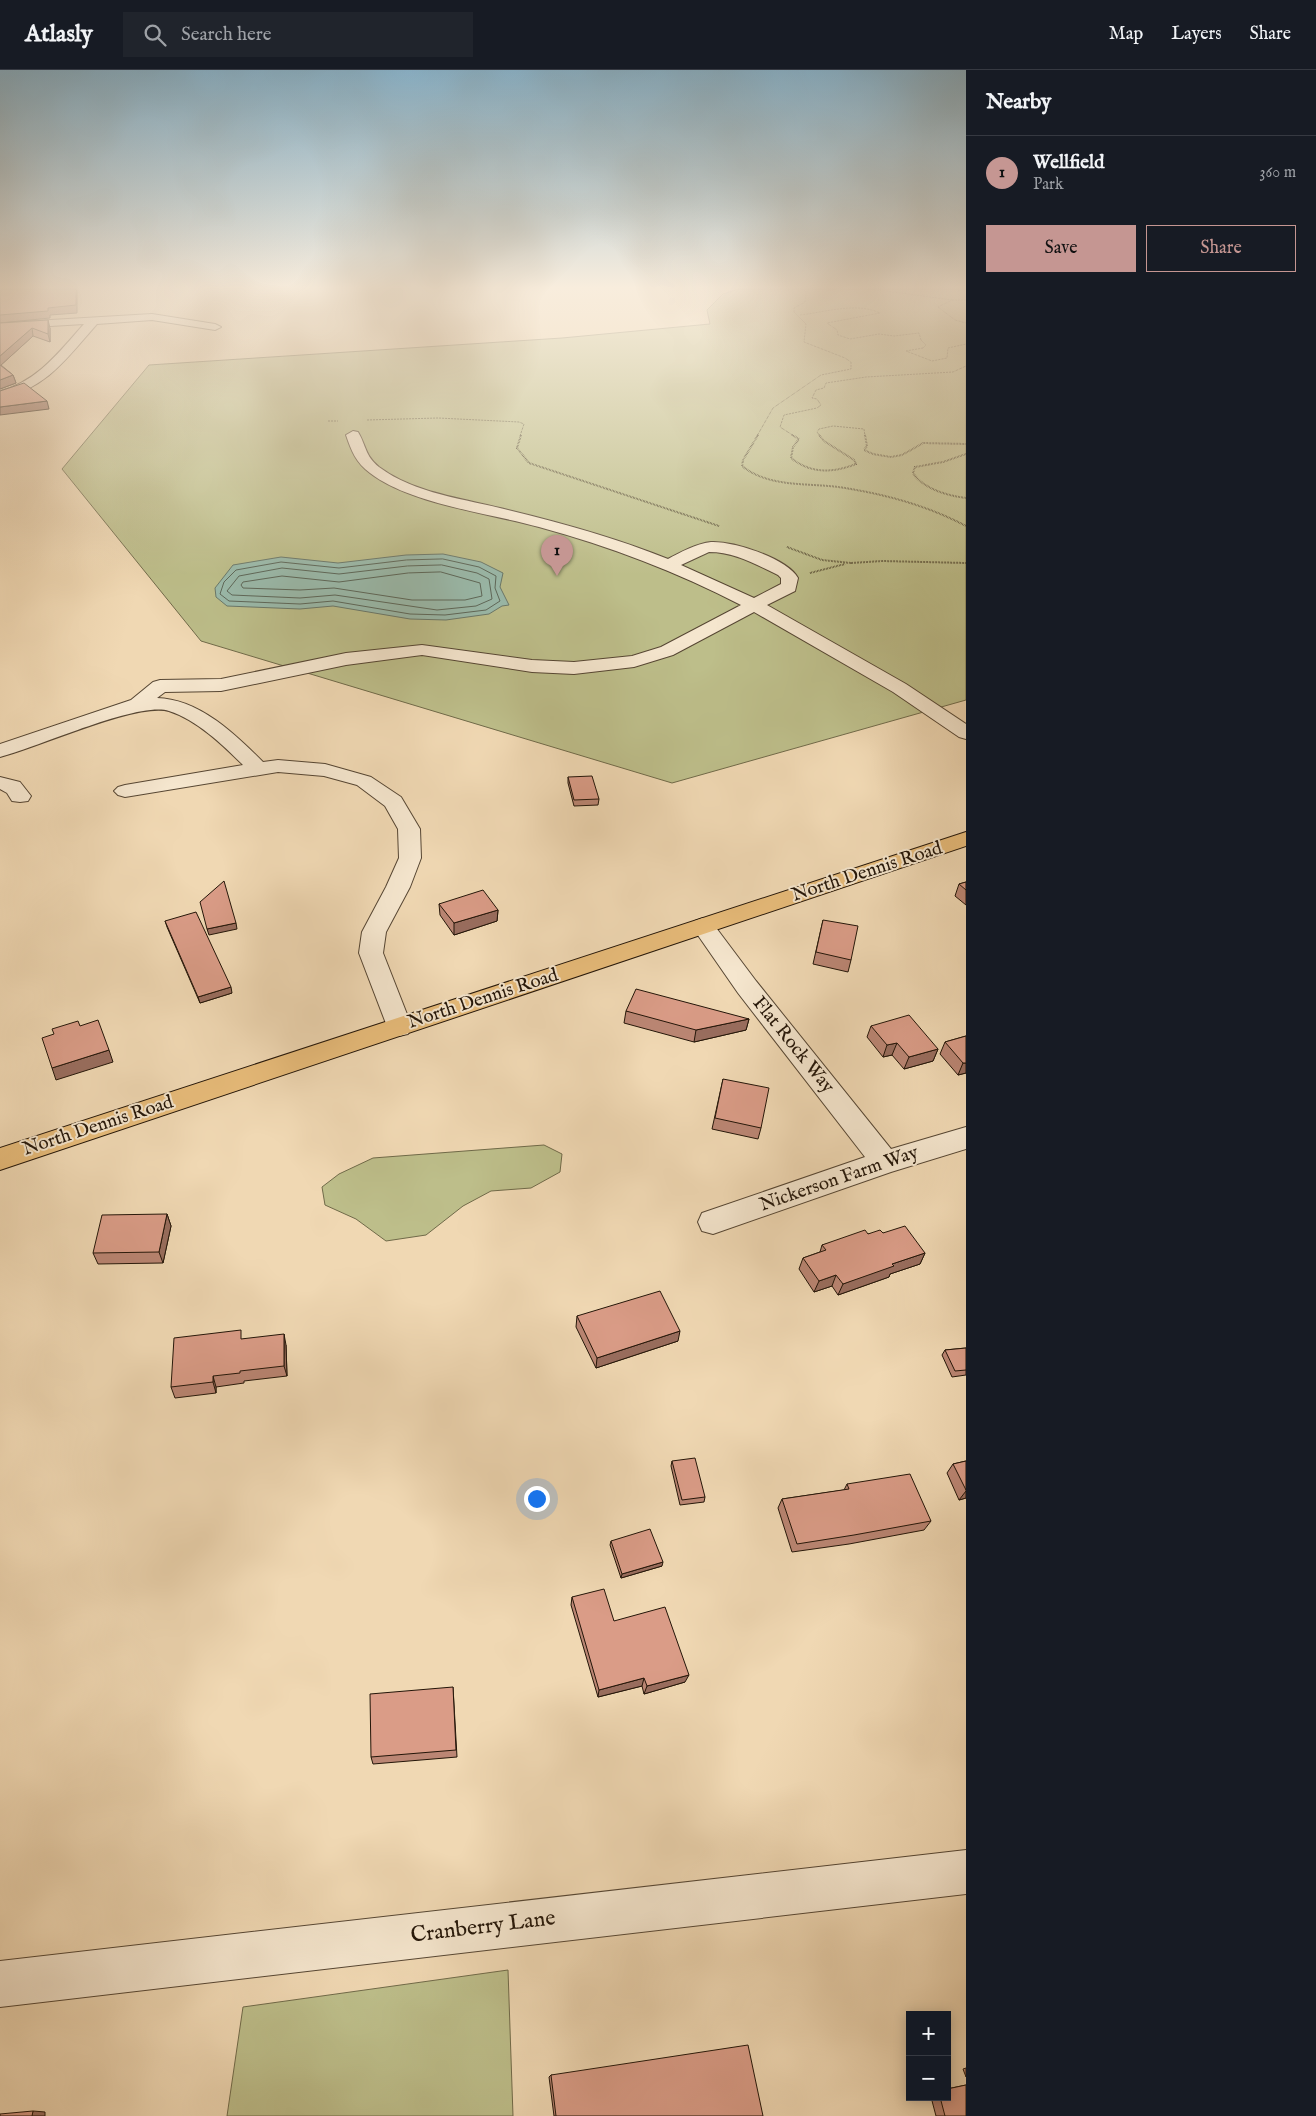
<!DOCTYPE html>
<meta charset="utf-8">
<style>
body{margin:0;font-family:"IM FELL English",serif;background:#20242c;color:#f1f3f6}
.controls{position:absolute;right:15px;bottom:15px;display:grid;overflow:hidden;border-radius:0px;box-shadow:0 2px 12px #0003}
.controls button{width:45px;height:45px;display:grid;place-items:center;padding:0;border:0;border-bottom:1px solid #363941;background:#171b24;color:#f1f3f6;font:25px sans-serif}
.you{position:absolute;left:536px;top:1428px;width:18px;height:18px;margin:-12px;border:4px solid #fff;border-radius:50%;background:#1a73e8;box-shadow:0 0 0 8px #1a73e833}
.badge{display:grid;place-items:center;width:32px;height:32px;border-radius:50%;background:#c59692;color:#111;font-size:16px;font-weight:700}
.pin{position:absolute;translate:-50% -41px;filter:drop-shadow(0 1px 2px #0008)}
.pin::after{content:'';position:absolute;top:26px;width:18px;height:15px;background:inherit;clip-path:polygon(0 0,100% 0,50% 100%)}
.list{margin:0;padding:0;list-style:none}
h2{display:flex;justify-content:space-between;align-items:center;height:65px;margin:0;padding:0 20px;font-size:21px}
h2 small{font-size:16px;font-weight:400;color:#9ea1a6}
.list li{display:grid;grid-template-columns:32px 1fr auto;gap:15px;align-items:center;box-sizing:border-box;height:75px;padding:0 20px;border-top:1px solid #363941}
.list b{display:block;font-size:19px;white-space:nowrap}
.list p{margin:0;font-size:16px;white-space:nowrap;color:#9ea1a6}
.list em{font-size:16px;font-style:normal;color:#9ea1a6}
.actions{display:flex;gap:10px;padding:15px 20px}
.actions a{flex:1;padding:11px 0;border:1px solid #c59692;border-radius:0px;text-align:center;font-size:18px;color:#c59692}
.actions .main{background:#c59692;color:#111}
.icon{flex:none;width:28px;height:28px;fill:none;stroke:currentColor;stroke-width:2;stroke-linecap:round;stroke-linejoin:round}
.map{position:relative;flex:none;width:966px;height:2046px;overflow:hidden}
header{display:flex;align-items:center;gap:30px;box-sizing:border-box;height:70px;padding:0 25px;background:#171b24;border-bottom:1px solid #363941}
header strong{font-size:24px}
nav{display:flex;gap:28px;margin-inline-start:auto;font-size:18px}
.search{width:350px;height:45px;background:#20242c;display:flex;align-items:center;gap:12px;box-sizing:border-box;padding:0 18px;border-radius:0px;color:#9ea1a6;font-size:19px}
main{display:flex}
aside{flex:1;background:#171b24}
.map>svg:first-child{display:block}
.green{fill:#bdbe8a;stroke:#706a49}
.water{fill:#9abaab;stroke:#6a786a}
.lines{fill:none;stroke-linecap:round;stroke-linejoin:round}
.shore{stroke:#5e685a;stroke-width:1}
.minor-casing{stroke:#564633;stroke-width:2}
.major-casing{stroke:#231508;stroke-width:2}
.path-far1{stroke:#231508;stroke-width:1;stroke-dasharray:0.5 1;stroke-linecap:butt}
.path{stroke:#231508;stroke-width:2;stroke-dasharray:0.5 1;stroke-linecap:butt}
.minor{fill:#f5e6ce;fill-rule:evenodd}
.major{fill:#e8bc7a;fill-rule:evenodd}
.wall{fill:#bb8674;stroke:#231508}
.shaded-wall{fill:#996d5e;stroke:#231508}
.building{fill:#da9c87;stroke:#231508}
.labels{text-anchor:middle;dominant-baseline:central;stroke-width:4;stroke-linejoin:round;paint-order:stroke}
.street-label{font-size:19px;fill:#231508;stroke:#f5e6ce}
.near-street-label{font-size:22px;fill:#231508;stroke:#f5e6ce}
</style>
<header>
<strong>Atlasly</strong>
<div class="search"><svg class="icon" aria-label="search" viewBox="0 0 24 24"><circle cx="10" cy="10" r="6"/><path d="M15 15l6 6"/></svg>Search here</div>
<nav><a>Map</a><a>Layers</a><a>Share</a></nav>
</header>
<main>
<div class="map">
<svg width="966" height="2046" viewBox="0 0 966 2046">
<rect width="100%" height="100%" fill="#f0d8b3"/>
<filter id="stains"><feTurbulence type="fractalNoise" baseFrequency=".004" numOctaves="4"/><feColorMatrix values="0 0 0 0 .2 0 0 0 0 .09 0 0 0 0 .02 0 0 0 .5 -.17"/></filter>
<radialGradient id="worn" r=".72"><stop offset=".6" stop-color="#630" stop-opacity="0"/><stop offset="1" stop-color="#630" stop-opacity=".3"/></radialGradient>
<g class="green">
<path d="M739 219H966V630L672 713 201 571 62 399 149 295 562 268 710 254 707 240 723 224Z"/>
<path d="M544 1075 562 1084 560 1102 531 1118 491 1121 463 1136 426 1165 386 1171 356 1149 325 1135 322 1117 339 1104 373 1088Z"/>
<path d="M508 1900 513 2046H227L243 1937Z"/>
</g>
<path class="water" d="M443 484 481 492 503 503 500 517 509 535 502 536 489 544 446 550 410 549 333 536 300 539 227 536 216 527 215 518 233 495 281 487 338 493 406 485Z"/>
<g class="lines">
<g class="shore">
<path d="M443 489 479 497 496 506 495 518 500 531 486 540 445 545 410 544 333 531 300 534 229 531 220 524 224 512 236 500 281 492 339 498 406 490Z"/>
<path d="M442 495 477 503 489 509 492 529 476 536 437 540 335 525 300 528 232 525 227 521 239 506 282 498 339 504 407 496Z"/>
<path d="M441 502 480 513 482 526 465 530H412L334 518 300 520 243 518 241 515 243 512 282 506 339 512 408 503Z"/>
</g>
<g class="minor-casing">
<g id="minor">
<path d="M152 244 215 254 221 257 215 260 152 250 97 254C67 288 47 318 0 329V321C37 312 60 281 84 254L0 259V253Z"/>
<path d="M353 361 358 362C366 375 365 386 379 397 415 424 466 429 508 440 562 453 616 468 668 489 681 482 695 474 711 472 733 471 787 488 798 508L795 521 767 535 906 614 966 654V669L959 667 893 622 754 542 673 585 634 597 574 604 532 602 422 585 346 595 221 621 165 622 157 628C199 629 235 664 263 692L278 690 325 694 371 707 401 727 420 759 421 788 410 817 386 862 383 883 412 957 408 964 399 966 390 964 359 883 362 862 386 817 399 788 398 759 385 736 357 715 324 706 278 702 125 727 118 725 114 721 118 717 125 715 243 695C223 675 197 650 169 641 138 631 37 678 0 687V674L131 630 153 612 160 610 221 609 346 583 422 575 532 590 574 592 632 586 661 577 741 535C677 502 609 476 539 457 489 443 410 434 370 403 356 393 351 380 346 365ZM709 482C734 482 755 494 778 505L781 508V514L754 528 681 495Z"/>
<path d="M0 707 20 712 31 726 28 731 20 732 12 731 7 723 0 719Z"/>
<path d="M703 848 711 851 756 911 891 1079 966 1057V1079L891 1102 713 1164 702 1161 698 1152 702 1143 865 1087 738 923 695 861 691 856 695 851Z"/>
<path d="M966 1780V1824L0 1937V1891Z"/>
</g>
</g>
<g class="major-casing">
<path id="major" d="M966 762V776L0 1100V1078Z"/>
</g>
<g class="path-far1">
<path d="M871 219 952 230"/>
<path d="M951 219 966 221"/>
<path d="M966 230H952L938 237 955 250 966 253"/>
<path d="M800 245C826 242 856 232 880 243L827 253 837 260 838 265 850 269 879 264 894 266 919 263 921 270 926 275 923 278 906 281 932 291 947 288 948 278 966 274"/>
<path d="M367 350 438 348 519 352 524 354 520 366"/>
<path d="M328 351H338"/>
<path d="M757 366 773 338 821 305 851 299V292L845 288 804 272 806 254 794 242V238L805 232 806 222 803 219"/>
<path d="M794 366 780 357 784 345 817 338 821 335 817 329 812 328 816 320 824 318 826 313 866 307 953 302 966 296"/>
<path d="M820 366 817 362 819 359 833 356 864 359 865 366"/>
</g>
<g class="path">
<path d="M521 365 517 378 529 393 719 456"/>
<path d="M758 365 743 390 742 396C771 419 810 412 845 418 888 425 928 436 966 456"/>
<path d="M792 365 799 369 793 377 791 388C811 404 833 403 856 394L854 390 824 371 819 365"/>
<path d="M865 365 867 376 864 380 873 384 891 387 902 385 923 373 966 374"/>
<path d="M966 384 943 392 915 397 913 403C923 419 949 426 966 428"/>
<path d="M787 477 822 490 851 493"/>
<path d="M851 493 882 491 966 493"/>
<path d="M810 503 845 494"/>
</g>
<use href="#minor" class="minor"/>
<use href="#major" class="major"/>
</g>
<g class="wall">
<path d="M0 253 50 258V272L33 266 1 295 13 305 16 313 0 319Z"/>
<path d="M568 707 599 729 598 735 574 736 568 713Z"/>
<path d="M966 812V835L955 826 959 814Z"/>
<path d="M439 834 498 840 497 851 454 865 440 845Z"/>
<path d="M823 850 851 890 848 902 813 894Z"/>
<path d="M165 851 232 923 200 933 167 857Z"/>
<path d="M626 941 749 949 746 960 694 972 624 953Z"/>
<path d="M871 956 938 979 933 991 904 999 892 985 883 987 867 967Z"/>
<path d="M966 966V1003L958 1005 940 984 945 972Z"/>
<path d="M723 1009 761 1058 758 1069 712 1059Z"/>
<path d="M167 1144 171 1156 163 1193 98 1194 93 1183Z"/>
<path d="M883 1163 925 1183 920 1194 890 1204 889 1207 838 1225 832 1216 814 1222 799 1199 803 1188 820 1182 822 1175 868 1164Z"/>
<path d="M577 1246 678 1271 596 1298 576 1257Z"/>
<path d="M244 1269 286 1275 287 1306 244 1311V1313L216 1317V1323L175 1328 171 1317Z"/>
<path d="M966 1278V1305L952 1307 942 1285 945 1280Z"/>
<path d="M672 1391 705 1427 704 1432 680 1435 671 1396Z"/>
<path d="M966 1391V1428L959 1430 947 1403 953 1394Z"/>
<path d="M847 1414 931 1451 924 1460 849 1474 792 1482 778 1438 782 1429 844 1420Z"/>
<path d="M611 1471 662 1496 621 1508 610 1475Z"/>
<path d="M572 1527 614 1551 685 1612 644 1624 642 1616 598 1627 571 1535Z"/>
<path d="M453 1617 457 1687 373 1694 371 1687Z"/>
<path d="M966 1998V2007L963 1999Z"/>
<path d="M551 2005 763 2046H554L549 2007Z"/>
<path d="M966 2015V2046H936L931 2027H947V2019Z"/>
</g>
<g class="shaded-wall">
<path d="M76 219H77V243L50 245V248L0 253V245Z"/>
<path d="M48 250 50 258V272L48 264Z"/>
<path d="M32 258 33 266 0 296V286Z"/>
<path d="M13 305 16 313 0 319V310Z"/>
<path d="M47 331 49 339 0 345V337Z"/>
<path d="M498 840 497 851 454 865V853Z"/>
<path d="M236 853 237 859 209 865 207 859Z"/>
<path d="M231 917 232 923 200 933 198 927Z"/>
<path d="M749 949 746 960 694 972 696 960Z"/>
<path d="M897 973 892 985 883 987 887 975Z"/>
<path d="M938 979 933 991 904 999 909 987Z"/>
<path d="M109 980 113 992 56 1010 52 998Z"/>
<path d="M963 993H966V1003L958 1005Z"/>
<path d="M167 1144 171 1156 163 1193 159 1182Z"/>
<path d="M925 1183 920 1194 890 1204 889 1207 838 1225 843 1214 892 1194Z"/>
<path d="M836 1205 832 1216 814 1222 819 1211Z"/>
<path d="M680 1261 678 1271 596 1298 597 1288Z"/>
<path d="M284 1264 286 1275 287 1306 284 1296Z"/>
<path d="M213 1306 216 1317V1323L213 1312Z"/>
<path d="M966 1421V1428L959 1430Z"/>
<path d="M663 1492 662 1496 621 1508 622 1504Z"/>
<path d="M689 1605 685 1612 644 1624 647 1616Z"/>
<path d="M644 1608 642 1616 598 1627 599 1620Z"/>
<path d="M33 2041 45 2042V2046H32Z"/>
</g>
<g class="building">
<path d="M0 219H76V235L48 238V241L0 245Z"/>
<path d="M48 250V264L32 258 0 286V253Z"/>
<path d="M0 295 13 305 0 310Z"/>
<path d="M24 313 47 331 0 337V321Z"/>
<path d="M592 706 599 729 574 730 568 707Z"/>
<path d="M224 811 236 853 207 859 200 832Z"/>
<path d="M966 812V820L959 814Z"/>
<path d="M483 820 498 840 454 853 439 834Z"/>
<path d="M196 842 231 917 198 927 165 851Z"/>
<path d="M823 850 858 856 851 890 816 882Z"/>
<path d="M636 919 749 949 696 960 626 941Z"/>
<path d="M909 945 938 979 909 987 897 973 887 975 871 956Z"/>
<path d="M98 950 109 980 52 998 42 968 54 964 52 959 78 951 80 956Z"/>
<path d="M966 966V993H963L945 972Z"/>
<path d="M723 1009 769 1018 761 1058 715 1048Z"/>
<path d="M167 1144 159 1182 93 1183 102 1145Z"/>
<path d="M905 1156 925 1183 892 1194 894 1196 843 1214 836 1205 819 1211 803 1188 826 1180 822 1175 865 1160 868 1164 880 1160 883 1163Z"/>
<path d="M660 1221 680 1261 597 1288 577 1246Z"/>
<path d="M241 1260V1269L284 1264V1296L240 1301V1303L213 1306V1312L171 1317 174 1268Z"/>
<path d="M966 1278V1300L955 1301 945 1280Z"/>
<path d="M695 1388 705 1427 682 1430 672 1391Z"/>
<path d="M966 1391V1420L953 1394Z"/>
<path d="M910 1404 931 1451 854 1465 797 1474 782 1429 849 1419 847 1414Z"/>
<path d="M650 1459 663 1492 622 1504 611 1471Z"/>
<path d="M604 1519 614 1551 665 1537 689 1605 647 1616 644 1608 599 1620 572 1527Z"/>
<path d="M453 1617 456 1680 371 1687 370 1624Z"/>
<path d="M748 1975 763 2046H556L551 2005Z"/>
<path d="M966 2015V2046H945L940 2027H947V2019Z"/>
<path d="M33 2041 32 2046H0V2044Z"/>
</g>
<linearGradient id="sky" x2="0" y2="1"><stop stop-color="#89b6d0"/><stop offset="0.43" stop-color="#f8eddd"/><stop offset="1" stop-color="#f8eddd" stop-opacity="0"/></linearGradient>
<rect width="966" height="505" fill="url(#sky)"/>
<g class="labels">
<g class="street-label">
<text transform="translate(867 802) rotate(-18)">North Dennis Road</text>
<text transform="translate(483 929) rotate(-18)">North Dennis Road</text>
<text transform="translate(793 975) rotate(51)">Flat Rock Way</text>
<text transform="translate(98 1056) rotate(-18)">North Dennis Road</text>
<text transform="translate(839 1109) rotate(-19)">Nickerson Farm Way</text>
</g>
<g class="near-street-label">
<text transform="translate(483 1857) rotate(-7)">Cranberry Lane</text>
</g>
</g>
<rect width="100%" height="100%" filter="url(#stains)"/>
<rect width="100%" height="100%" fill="url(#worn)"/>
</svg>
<div class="controls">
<button>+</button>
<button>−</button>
</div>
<div class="you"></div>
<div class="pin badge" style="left:557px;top:506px">1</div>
</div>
<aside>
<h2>Nearby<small></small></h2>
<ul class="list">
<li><span class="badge">1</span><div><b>Wellfield</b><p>Park</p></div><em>360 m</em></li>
</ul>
<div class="actions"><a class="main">Save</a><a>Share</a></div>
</aside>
</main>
